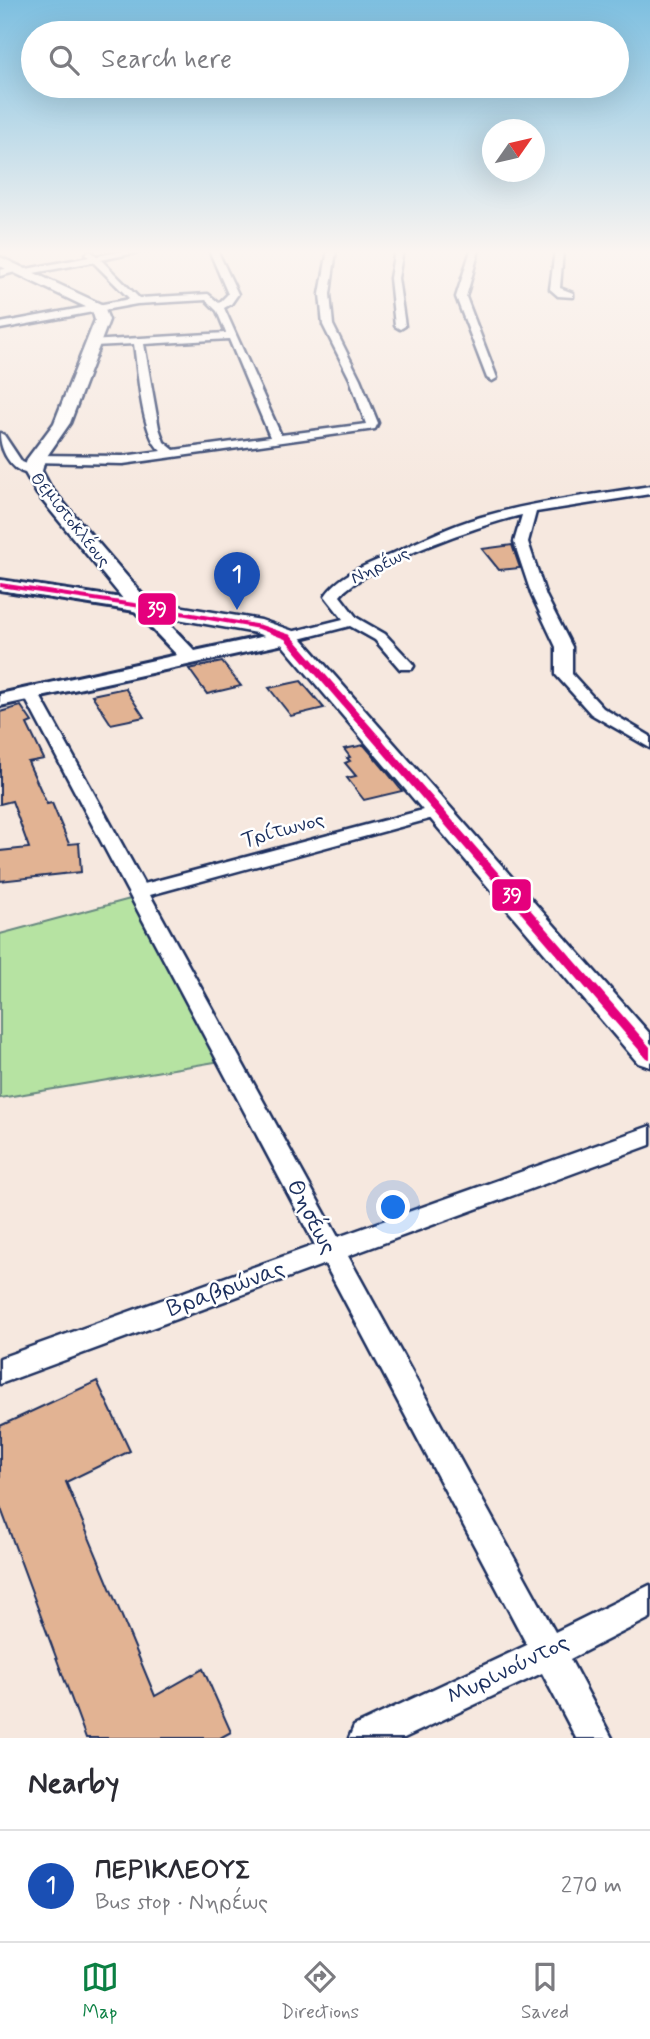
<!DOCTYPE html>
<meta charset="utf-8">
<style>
body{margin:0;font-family:Mynerve,sans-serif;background:#f2f2f3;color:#2b2b33}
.compass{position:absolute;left:482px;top:119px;width:63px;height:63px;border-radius:50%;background:#fff;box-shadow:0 7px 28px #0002;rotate:56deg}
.you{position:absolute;left:394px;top:1208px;width:24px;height:24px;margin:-18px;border:5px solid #fff;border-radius:50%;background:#1a73e8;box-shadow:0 0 0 10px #1a73e833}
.badge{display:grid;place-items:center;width:46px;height:46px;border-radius:50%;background:#0b8043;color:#fff;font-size:23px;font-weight:700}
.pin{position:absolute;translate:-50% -58px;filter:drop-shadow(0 2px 4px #0008)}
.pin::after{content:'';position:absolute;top:37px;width:24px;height:21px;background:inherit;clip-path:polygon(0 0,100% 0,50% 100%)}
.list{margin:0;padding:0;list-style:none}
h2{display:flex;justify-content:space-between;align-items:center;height:91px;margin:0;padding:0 28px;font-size:30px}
h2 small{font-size:23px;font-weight:400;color:#7c7c81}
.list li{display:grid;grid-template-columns:46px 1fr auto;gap:21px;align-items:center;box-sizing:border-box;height:112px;padding:0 28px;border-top:2px solid #e1e1e2}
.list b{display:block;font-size:26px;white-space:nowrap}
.list p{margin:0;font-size:23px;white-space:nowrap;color:#7c7c81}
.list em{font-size:23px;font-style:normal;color:#7c7c81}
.icon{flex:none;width:38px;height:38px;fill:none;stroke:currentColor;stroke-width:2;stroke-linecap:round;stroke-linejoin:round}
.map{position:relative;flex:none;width:650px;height:1738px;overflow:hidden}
.search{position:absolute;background:#fff;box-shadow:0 7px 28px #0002;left:21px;right:21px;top:21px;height:77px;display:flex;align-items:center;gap:18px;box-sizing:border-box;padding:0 24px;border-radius:38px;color:#7c7c81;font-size:26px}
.sheet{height:203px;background:#fff}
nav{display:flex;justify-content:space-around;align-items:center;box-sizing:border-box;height:98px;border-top:2px solid #e1e1e2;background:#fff;font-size:19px;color:#7c7c81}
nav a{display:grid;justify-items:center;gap:4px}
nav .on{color:#0b8043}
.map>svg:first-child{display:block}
.green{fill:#b6e3a2;stroke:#688980;stroke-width:2}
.building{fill:#e2b393;stroke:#1b2f5e;stroke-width:2}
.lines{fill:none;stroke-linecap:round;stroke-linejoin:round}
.minor-casing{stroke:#1b2f5e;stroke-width:5}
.tertiary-casing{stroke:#1b2f5e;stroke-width:6}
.secondary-casing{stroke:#1b2f5e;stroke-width:5}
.minor{fill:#fff;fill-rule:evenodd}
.tertiary{fill:#fff;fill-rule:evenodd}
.secondary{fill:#fff;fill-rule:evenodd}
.bus-1-casing{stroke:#fff;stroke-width:6}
.bus-1{fill:#e5007d;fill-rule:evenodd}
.labels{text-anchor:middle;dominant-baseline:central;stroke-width:5;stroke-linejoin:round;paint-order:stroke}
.far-street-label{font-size:18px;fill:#1b2f5e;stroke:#fff}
.street-label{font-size:21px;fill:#1b2f5e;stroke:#fff}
.near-street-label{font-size:24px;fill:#1b2f5e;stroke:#fff}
.line-badge{stroke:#fff;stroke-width:2.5}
.badge-label{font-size:19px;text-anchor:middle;font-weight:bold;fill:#fff}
</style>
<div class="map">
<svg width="650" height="1738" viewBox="0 0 650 1738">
<rect width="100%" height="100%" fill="#f6e8df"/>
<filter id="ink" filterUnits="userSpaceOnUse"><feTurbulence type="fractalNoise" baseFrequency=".0143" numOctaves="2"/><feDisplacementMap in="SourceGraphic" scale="14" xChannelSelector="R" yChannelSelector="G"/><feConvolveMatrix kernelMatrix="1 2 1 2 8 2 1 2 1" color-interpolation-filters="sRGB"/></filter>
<g filter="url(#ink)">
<path class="green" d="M134 898 221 1061 0 1098V934Z"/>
<g class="building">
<path d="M512 545 520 568 499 570 482 549Z"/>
<path d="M222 662 241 686 207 694 189 669Z"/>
<path d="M301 681 324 708 291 716 269 688Z"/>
<path d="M125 688 144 717 111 724 92 695Z"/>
<path d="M21 706 32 722 27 724 44 759 28 762 47 804 52 803 69 844 79 843 81 872 0 881V851L29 848 12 801 0 804V712Z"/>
<path d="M364 745 386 771 402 791 364 800 347 778 356 776 345 763 350 761 347 758 350 757 344 749Z"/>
<path d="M97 1381 130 1451 66 1482 155 1696 203 1669 231 1732 220 1738H86L0 1506V1426Z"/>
</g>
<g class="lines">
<g class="minor-casing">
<g id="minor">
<path d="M129 250H148L101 260 139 298 208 294 219 303 228 294 209 250H217L238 294 231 304 224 308 281 435 366 424 350 379 323 325 320 294 328 250H336L330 294 333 325 360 379 378 423 375 429 123 464 32 462V456L36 455 123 456 161 451C141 435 138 370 134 344L93 346 89 345V341L226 333 217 311 206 300 137 304 0 329V323L130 299 93 262 23 275 19 271 0 276V270L17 266 21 270 89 257 86 254 90 251 97 256ZM229 339 270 437 174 450 164 442 159 428 144 344Z"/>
<path d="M395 250H403L398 278 405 326 400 329 395 326 390 278Z"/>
<path d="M471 250H479L466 297 497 378 492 381 487 378 456 297Z"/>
<path d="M555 250H563L560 288 573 293V297L558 296 550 289Z"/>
<path d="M0 433 4 435 22 462 37 468V474C15 477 0 454 0 433Z"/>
<path d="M650 486V494L536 512 528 542 546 596 572 647V674L603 708 650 736V748L591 714 556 675V647L532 596 514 542 522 515C481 524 366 565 340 596L357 618 385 634 412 663 414 666 412 669H400L375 640 350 626 288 642 280 637 283 634 343 619 325 596C341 573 367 565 392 554 421 540 450 526 481 517 536 501 594 495 650 486Z"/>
<path d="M31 689 39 694 144 884 438 806 447 811 444 815 150 895 338 1237 650 1126V1145L348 1256 555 1632 650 1585V1618L570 1659 612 1738H576L542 1673 404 1738H349L354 1726 527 1645 325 1264 0 1384V1358L315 1245 23 694Z"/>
</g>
</g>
<g class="tertiary-casing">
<path id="tertiary" d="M0 580 148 602 195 651 288 631 298 637 288 643 0 706V694L177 655 135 611 0 590Z"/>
</g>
<g class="secondary-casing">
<path id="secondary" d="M0 257 103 305 109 320 70 423 45 459 42 471 51 488 148 601 261 620 296 632 650 1034V1067L638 1063 280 642 256 633 133 611 37 494 24 471 27 459 54 423 95 320 92 310 0 266Z"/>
</g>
<use href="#minor" class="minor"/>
<use href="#tertiary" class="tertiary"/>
<use href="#secondary" class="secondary"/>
<g class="bus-1-casing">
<path id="bus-1" d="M0 583 141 604 261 625 291 635 650 1047V1059L646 1058 285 639 259 629 141 608 0 587Z"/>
</g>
<use href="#bus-1" class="bus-1"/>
</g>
</g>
<linearGradient id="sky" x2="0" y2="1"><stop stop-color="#7dbfe0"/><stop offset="0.51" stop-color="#fbf5f1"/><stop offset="1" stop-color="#fbf5f1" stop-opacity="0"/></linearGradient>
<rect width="650" height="494" fill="url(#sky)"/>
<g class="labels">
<g class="far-street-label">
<text transform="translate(70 520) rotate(51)">Θεμιστοκλέους</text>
<text transform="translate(380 566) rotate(-26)">Νηρέως</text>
</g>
<g class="street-label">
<text transform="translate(283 830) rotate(-15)">Τρίτωνος</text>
</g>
<g class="near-street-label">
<text transform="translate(311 1217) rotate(62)">Θησέως</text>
<text transform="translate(226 1289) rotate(-20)">Βραβρώνας</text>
<text transform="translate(508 1670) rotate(-26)">Μυρινούντος</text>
</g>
</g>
<g class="line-badge">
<rect x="137" y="592" width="40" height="34" rx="7" fill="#e5007d"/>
<rect x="491" y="878" width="41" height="34" rx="7" fill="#e5007d"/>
</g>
<g class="badge-label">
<text x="157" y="616">39</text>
<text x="512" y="902">39</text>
</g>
</svg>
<svg class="compass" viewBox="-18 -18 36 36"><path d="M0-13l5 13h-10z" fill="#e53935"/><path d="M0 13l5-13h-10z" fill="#7c7c81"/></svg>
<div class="you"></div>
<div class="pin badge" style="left:237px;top:610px;background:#1a4fb4">1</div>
<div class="search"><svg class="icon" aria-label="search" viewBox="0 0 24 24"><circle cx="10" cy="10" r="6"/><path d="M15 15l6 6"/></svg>Search here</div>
</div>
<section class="sheet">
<h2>Nearby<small></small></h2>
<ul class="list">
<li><span class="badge" style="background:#1a4fb4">1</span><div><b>ΠΕΡΙΚΛΕΟΥΣ</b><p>Bus stop · Νηρέως</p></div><em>270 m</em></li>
</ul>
</section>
<nav>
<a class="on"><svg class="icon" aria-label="map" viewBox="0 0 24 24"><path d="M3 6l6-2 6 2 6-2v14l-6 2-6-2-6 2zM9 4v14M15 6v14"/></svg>Map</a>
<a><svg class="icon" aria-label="directions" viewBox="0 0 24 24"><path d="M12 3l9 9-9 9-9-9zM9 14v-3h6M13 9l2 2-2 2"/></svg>Directions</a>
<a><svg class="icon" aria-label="saved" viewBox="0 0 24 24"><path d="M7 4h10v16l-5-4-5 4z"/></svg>Saved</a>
</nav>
